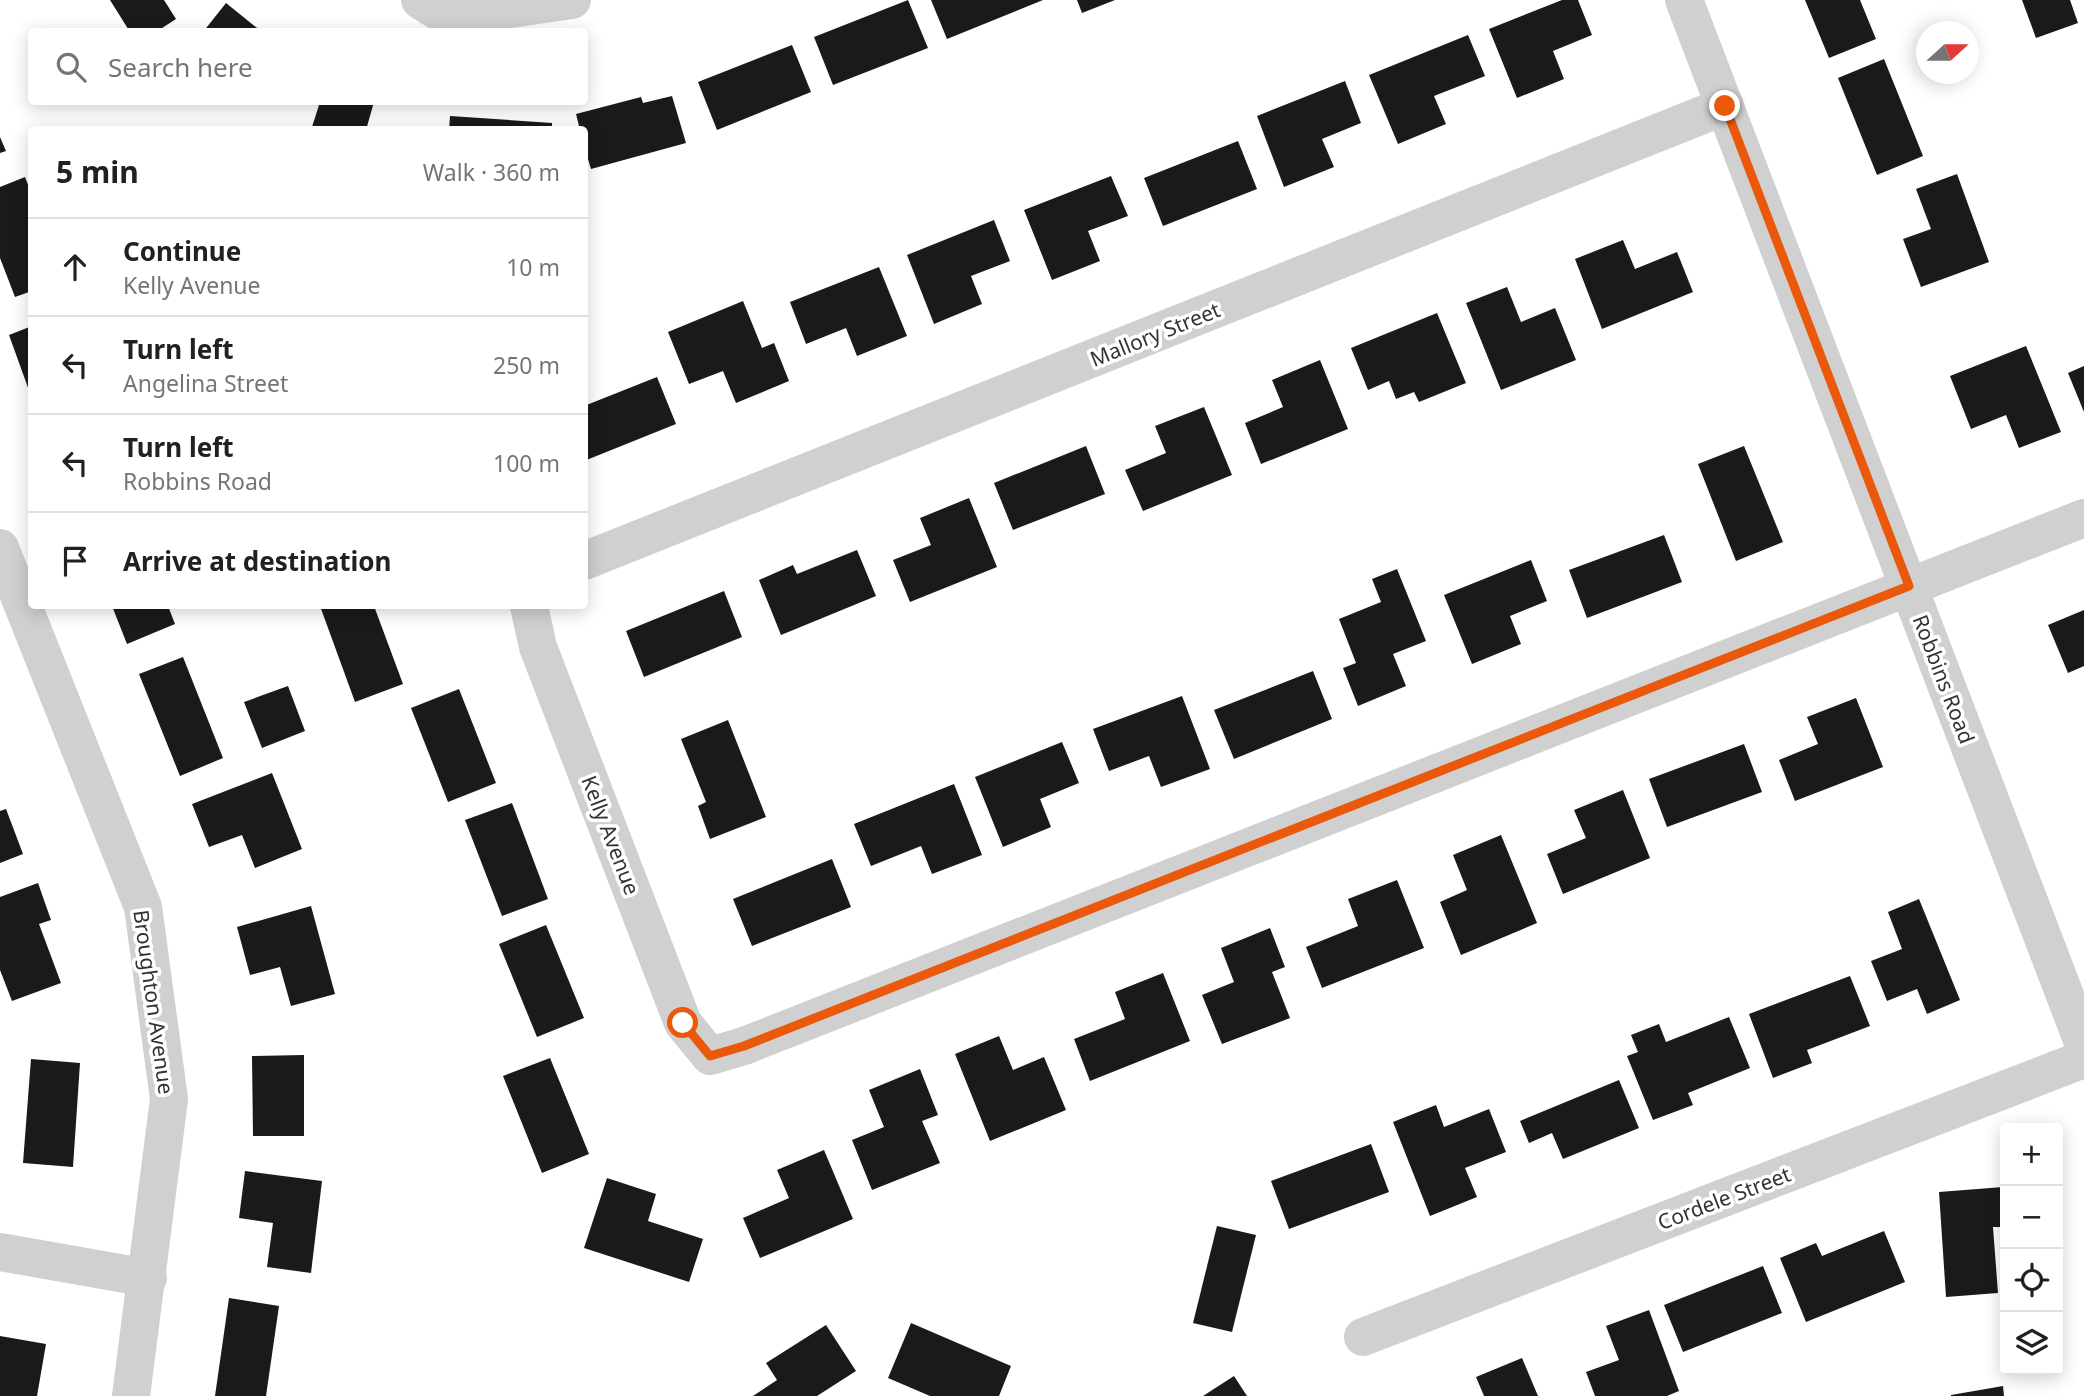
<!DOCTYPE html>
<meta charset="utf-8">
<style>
body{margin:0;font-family:"Noto Sans",sans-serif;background:#f6f6f6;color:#202124}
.controls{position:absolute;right:21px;bottom:21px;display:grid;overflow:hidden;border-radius:7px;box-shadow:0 4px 18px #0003}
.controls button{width:63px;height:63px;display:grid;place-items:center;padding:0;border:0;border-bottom:2px solid #e0e0e0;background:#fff;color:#202124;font:35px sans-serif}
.compass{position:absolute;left:1916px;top:21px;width:63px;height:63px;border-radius:50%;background:#fff;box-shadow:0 4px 18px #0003;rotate:69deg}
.stop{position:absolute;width:21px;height:21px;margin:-16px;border:5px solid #ea580c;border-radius:50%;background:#fff}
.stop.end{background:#ea580c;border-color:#fff;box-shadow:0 2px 7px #0008}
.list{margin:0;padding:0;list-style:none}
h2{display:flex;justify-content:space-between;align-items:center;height:91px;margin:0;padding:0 28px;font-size:30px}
h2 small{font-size:23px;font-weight:400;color:#757577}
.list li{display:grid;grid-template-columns:46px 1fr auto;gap:21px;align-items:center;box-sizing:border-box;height:98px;padding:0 28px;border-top:2px solid #e0e0e0}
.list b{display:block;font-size:26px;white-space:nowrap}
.list p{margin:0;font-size:23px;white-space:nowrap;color:#757577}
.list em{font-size:23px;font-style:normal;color:#757577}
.icon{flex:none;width:38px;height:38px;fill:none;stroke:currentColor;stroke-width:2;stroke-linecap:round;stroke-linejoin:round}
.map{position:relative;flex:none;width:2084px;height:1396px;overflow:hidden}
.search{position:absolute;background:#fff;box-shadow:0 4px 18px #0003;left:28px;top:28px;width:560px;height:77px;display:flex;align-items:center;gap:18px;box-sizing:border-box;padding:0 24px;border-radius:7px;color:#757577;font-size:26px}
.panel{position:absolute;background:#fff;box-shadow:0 4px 18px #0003;left:28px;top:126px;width:560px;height:483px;border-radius:7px}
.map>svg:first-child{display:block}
.building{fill:#1a1a1a}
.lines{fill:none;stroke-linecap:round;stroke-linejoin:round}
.minor{stroke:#d0d0d0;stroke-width:38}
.route{stroke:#ea580c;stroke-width:9}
.labels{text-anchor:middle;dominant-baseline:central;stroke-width:7;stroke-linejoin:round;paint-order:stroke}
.street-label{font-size:21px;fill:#333;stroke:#fff}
</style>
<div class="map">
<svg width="2084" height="1396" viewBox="0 0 2084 1396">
<rect width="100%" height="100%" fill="#fff"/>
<g class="building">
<path d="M110 0H164L176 19 156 32H130Z"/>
<path d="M908 0 928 48 833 85 814 37Z"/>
<path d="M931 0H1043L947 39Z"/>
<path d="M1077 0H1115L1082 13Z"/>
<path d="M1562 0H1578L1592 35 1553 51 1564 79 1517 98 1489 29Z"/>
<path d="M1805 0H1860L1876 39 1829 58Z"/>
<path d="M2022 0H2070L2078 23 2036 38Z"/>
<path d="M226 3 262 32H203Z"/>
<path d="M1468 35 1485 76 1434 96 1446 124 1398 144 1369 75Z"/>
<path d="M792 45 811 92 717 130 698 82Z"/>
<path d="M1884 59 1923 156 1877 175 1838 78Z"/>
<path d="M1345 81 1361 123 1322 139 1334 167 1284 187 1257 116Z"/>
<path d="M672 96 686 143 591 169 584 146V130H580L576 114 641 97 643 103Z"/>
<path d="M320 102H374L366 130H311Z"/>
<path d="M450 116 552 123V130H449Z"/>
<path d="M0 137 6 151 0 153Z"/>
<path d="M1238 141 1257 189 1163 226 1144 178Z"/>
<path d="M1957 174 1989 262 1921 287 1903 239 1931 229 1916 189Z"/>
<path d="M1111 176 1128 216 1088 231 1100 261 1052 280 1024 210Z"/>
<path d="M25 177 32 195V291L15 297 0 258V187Z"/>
<path d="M994 220 1010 261 971 276 982 304 934 324 907 255Z"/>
<path d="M1623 240 1635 269 1677 252 1693 292 1602 329 1575 259Z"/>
<path d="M879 267 907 336 857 356 846 328 806 344 790 302Z"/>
<path d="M1507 287 1521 322 1555 308 1576 360 1501 390 1466 303Z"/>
<path d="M743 301 762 348 774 343 789 381 736 403 723 371 689 384 668 332Z"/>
<path d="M1437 313 1466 383 1419 402 1414 392 1396 399 1389 381 1368 390 1351 348Z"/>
<path d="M32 326V396H31L9 335Z"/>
<path d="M2026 346 2061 432 2019 448 2006 415 1971 429 1950 376Z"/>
<path d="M1320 360 1348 429 1261 464 1245 423 1283 407 1272 380Z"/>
<path d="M2084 366V412L2068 373Z"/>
<path d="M657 377 676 424 584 461V406Z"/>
<path d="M1204 407 1232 475 1143 511 1125 470 1166 453 1155 426Z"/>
<path d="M1086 446 1105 494 1013 530 994 483Z"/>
<path d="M1744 446 1783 542 1736 561 1698 464Z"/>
<path d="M969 498 997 567 910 602 893 560 931 545 920 518Z"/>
<path d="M1664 535 1682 582 1587 618 1569 570Z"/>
<path d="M857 550 876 596 781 635 759 580 793 565 797 574Z"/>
<path d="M1531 560 1547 601 1510 616 1521 644 1472 664 1444 595Z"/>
<path d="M1397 569 1426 641 1393 654 1406 686 1358 706 1343 668 1356 663 1339 619 1381 602 1372 579Z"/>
<path d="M724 591 742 637 644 677 626 631Z"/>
<path d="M112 606H168L175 624 127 644Z"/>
<path d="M320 606H374L403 684 355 702Z"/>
<path d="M2084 610V666L2068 673 2048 625Z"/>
<path d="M183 657 223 758 180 776 139 674Z"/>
<path d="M1313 671 1332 719 1234 759 1214 710Z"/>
<path d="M288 686 305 731 262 748 244 702Z"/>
<path d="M459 689 496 783 448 802 411 708Z"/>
<path d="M1182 696 1210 769 1161 787 1149 756 1109 771 1093 729Z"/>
<path d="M1856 698 1883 767 1795 801 1779 760 1818 744 1807 717Z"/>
<path d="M728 720 766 817 710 839 698 806 706 802 681 739Z"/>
<path d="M1062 742 1079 783 1040 799 1051 827 1003 847 975 777Z"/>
<path d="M1744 744 1762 792 1667 827 1649 779Z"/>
<path d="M272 773 302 849 255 868 242 835 209 847 192 804Z"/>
<path d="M954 784 982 855 932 874 921 846 871 866 854 824Z"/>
<path d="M1623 790 1650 858 1563 894 1547 854 1586 838 1574 810Z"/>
<path d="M512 803 548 899 502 916 465 820Z"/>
<path d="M6 809 23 854 0 863V811Z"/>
<path d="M1501 835 1537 923 1461 955 1440 902 1467 890 1453 855Z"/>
<path d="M832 859 851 907 752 946 733 899Z"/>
<path d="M1397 880 1424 948 1322 988 1306 947 1358 926 1348 899Z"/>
<path d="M38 883 51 920 39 924 61 983 12 1001 0 970V897Z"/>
<path d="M1919 899 1960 1000 1927 1014 1917 989 1887 1001 1871 961 1902 949 1888 912Z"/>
<path d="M311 906 335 994 291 1006 280 967 250 975 237 927Z"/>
<path d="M546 925 584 1018 537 1037 499 944Z"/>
<path d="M1270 928 1285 967 1272 972 1290 1018 1222 1044 1202 995 1234 982 1221 948Z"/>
<path d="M1163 973 1190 1041 1090 1081 1074 1039 1125 1019 1115 992Z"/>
<path d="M1850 976 1870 1026 1807 1050 1812 1063 1773 1078 1749 1014Z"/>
<path d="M1729 1017 1750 1068 1688 1093 1693 1105 1653 1120 1627 1056 1638 1052 1631 1035 1659 1024 1666 1042Z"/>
<path d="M999 1036 1013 1070 1044 1057 1066 1110 990 1141 955 1054Z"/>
<path d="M304 1055V1136H253L252 1056Z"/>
<path d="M550 1058 589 1154 542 1173 503 1076Z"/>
<path d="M31 1059 80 1063 73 1167 23 1163Z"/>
<path d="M920 1069 938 1115 922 1121 940 1163 872 1190 852 1140 884 1127 869 1090Z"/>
<path d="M1619 1080 1639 1128 1563 1159 1552 1133 1529 1143 1520 1121Z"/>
<path d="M1436 1105 1444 1127 1489 1109 1506 1152 1465 1168 1477 1197 1430 1216 1393 1122Z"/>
<path d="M1371 1144 1389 1192 1289 1229 1271 1181Z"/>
<path d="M824 1150 853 1219 760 1258 743 1218 789 1198 777 1170Z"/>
<path d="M245 1171 322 1181 311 1273 267 1267 273 1223 239 1218Z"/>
<path d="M607 1178 656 1194 648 1221 703 1239 689 1282 584 1248Z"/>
<path d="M2003 1187 2005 1227H1993L1998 1293 1946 1297 1939 1192Z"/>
<path d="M1217 1226 1256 1235 1232 1332 1193 1323Z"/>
<path d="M1884 1231 1905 1282 1806 1322 1780 1258 1816 1243 1822 1256Z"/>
<path d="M1763 1266 1782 1313 1683 1352 1664 1305Z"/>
<path d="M229 1298 279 1306 266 1396H215Z"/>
<path d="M1649 1310 1679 1391 1667 1396H1595L1586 1372 1619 1360 1606 1326Z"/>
<path d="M911 1323 1011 1366 999 1396H930L888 1378Z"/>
<path d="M826 1325 856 1371 817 1396H753L777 1380 766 1363Z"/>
<path d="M0 1336 46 1344 37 1396H0Z"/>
<path d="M1522 1358 1538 1396H1484L1476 1377Z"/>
<path d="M1234 1376 1247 1396H1203Z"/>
<path d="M2003 1386 2004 1396H1951V1395Z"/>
</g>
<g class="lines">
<g class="minor">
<path d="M420 0 449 18 572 0"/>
<path d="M1684 0 2084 1045"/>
<path d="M0 548 143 907 169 1099 131 1396"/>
<path d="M584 561 1725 106"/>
<path d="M529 606 538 647 683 1023 710 1056 744 1046 2084 518"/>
<path d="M0 1252 148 1278"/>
<path d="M1363 1337 2084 1059"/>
</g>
</g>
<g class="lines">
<path class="route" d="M683 1023 710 1056 744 1046 1909 586 1725 106"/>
</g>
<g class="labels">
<g class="street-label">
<text transform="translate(1155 334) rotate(-22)">Mallory Street</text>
<text transform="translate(1944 679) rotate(69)">Robbins Road</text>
<text transform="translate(611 835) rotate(69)">Kelly Avenue</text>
<text transform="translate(154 1002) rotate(82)">Broughton Avenue</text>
<text transform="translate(1724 1198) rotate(-21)">Cordele Street</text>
</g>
</g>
</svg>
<div class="controls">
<button>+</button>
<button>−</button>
<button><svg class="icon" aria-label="locate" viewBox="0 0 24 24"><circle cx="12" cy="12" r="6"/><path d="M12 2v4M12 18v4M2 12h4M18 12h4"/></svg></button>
<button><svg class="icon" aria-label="layers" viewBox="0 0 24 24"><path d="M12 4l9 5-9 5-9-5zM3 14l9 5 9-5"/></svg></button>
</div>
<svg class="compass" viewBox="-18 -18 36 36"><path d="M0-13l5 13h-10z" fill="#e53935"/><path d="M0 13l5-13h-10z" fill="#757577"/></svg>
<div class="stop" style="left:683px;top:1023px"></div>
<div class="stop end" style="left:1725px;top:106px"></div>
<div class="search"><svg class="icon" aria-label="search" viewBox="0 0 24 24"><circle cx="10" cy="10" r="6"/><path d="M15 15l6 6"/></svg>Search here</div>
<section class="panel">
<h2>5 min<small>Walk · 360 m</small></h2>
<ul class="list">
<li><svg class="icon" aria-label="ahead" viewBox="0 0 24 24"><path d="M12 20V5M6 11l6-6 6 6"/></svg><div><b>Continue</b><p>Kelly Avenue</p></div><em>10 m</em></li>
<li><svg class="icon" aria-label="left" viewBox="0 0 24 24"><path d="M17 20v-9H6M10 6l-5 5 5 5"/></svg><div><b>Turn left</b><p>Angelina Street</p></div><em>250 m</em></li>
<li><svg class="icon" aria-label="left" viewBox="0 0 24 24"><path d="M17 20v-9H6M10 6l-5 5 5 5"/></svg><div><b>Turn left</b><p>Robbins Road</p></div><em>100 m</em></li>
<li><svg class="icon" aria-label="arrive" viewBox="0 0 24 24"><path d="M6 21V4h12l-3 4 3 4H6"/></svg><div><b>Arrive at destination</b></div></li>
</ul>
</section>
</div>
